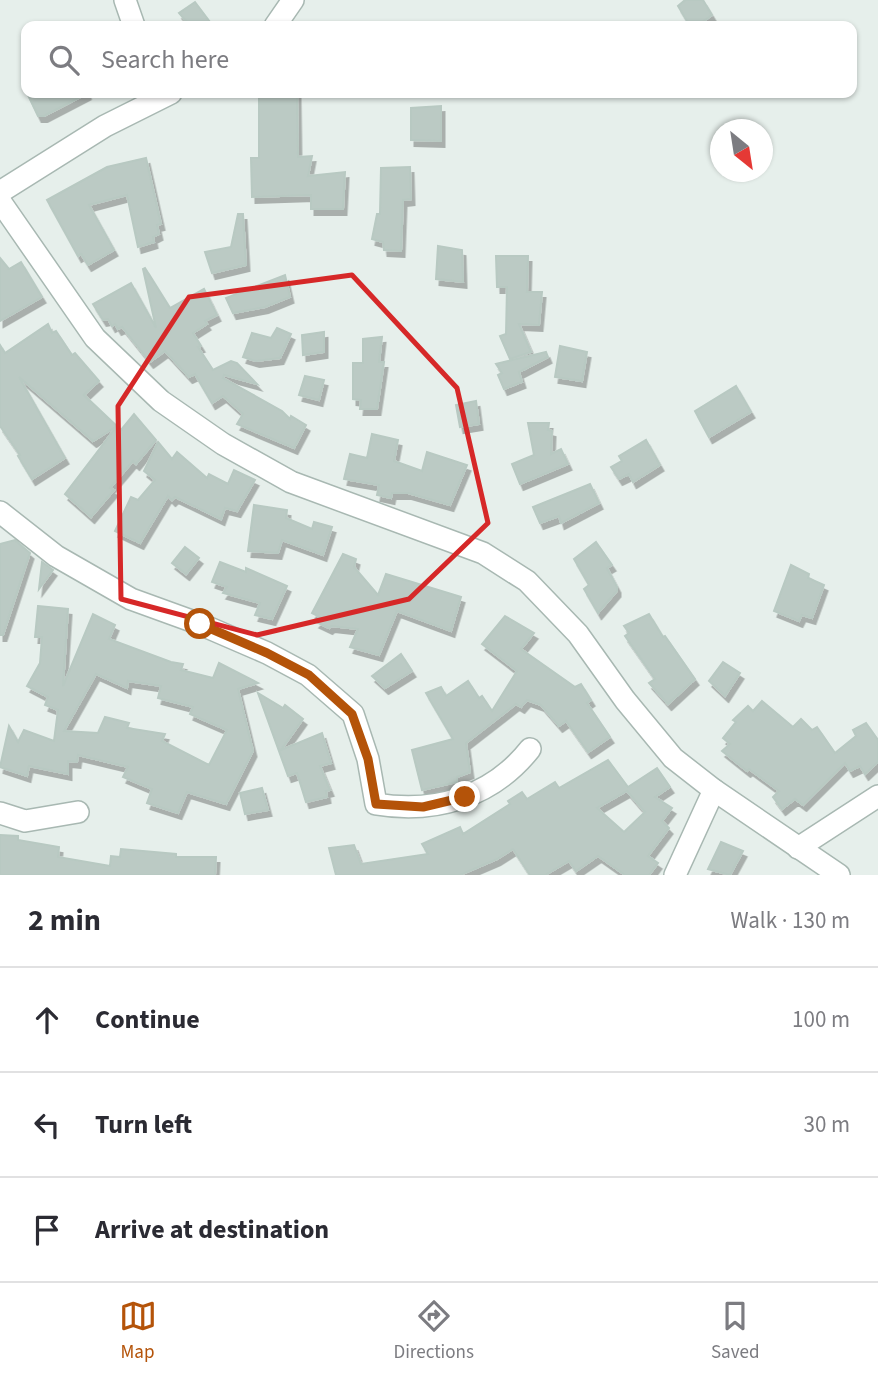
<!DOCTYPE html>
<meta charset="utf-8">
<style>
body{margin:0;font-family:"Source Sans 3",sans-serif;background:#f7f7f7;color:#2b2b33}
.compass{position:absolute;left:710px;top:119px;width:63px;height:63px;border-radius:50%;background:#fff;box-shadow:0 2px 5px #0004;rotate:150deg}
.stop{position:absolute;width:21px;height:21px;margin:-16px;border:5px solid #b45309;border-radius:50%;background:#fff}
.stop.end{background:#b45309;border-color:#fff;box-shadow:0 2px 7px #0008}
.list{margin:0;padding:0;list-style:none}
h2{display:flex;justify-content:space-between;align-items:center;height:91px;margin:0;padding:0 28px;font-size:30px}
h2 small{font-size:23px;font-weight:400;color:#7c7c81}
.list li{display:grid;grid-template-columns:46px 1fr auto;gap:21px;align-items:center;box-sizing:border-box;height:105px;padding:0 28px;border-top:2px solid #e1e1e2}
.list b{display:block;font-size:26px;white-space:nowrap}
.list em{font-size:23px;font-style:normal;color:#7c7c81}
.icon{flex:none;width:38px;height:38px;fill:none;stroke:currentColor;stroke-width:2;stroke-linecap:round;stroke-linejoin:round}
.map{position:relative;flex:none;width:878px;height:875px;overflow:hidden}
.search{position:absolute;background:#fff;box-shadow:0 2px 5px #0004;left:21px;right:21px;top:21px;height:77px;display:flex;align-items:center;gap:18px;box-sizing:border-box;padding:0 24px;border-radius:14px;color:#7c7c81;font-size:26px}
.sheet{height:406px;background:#fff}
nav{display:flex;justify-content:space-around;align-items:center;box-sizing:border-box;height:98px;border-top:2px solid #e1e1e2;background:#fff;font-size:19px;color:#7c7c81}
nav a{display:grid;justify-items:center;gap:4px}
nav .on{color:#b45309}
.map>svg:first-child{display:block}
.building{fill:#bbcac4;stroke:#b8c9c2;stroke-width:2;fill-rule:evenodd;filter:url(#shadow)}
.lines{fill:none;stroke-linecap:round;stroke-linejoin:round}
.minor-casing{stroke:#a8b8b2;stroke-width:24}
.minor{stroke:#fff;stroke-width:21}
.route{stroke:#b45309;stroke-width:9}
.marked{fill:none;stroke:#d62828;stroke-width:5;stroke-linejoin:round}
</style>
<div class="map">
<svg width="878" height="875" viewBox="0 0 878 875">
<defs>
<filter id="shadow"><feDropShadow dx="3.5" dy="6" stdDeviation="0" flood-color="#0004"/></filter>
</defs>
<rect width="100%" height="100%" fill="#e6efeb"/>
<g class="building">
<path d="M685 0H703L712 15 697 26H690L678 6Z"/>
<path d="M195 2 213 26H190L179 13Z"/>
<path d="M27 93H88L44 116H38Z"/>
<path d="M259 93H297L298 157 312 156 308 176 345 172 343 209H311V195L252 197 251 158H259Z"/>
<path d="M441 106V141L411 140V108Z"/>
<path d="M146 158 161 224 157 225 159 234 153 237 154 242 138 247 127 195 89 205 114 250 88 265 81 254 78 256 47 200 107 167Z"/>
<path d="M410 167 411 199 403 200 401 251 384 250 383 242 372 239 377 214H380L381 168Z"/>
<path d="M238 214H243L246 265 212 273 205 252 231 247Z"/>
<path d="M438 246 462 250 463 282 436 279Z"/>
<path d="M496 256H528L527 292H542L539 325 519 324 531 352 510 359 500 336 506 334 507 287H497Z"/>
<path d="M0 258 9 269 21 262 42 297 0 321Z"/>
<path d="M145 268 170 308 204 289 217 315 205 321 207 324 193 333 201 346 198 347 213 370 231 361 237 363 257 384 224 375 223 378 282 411 290 419 291 416 306 425 294 448 237 424 243 414 223 396 212 403 195 374 189 377 165 351 150 362 122 327 118 329 115 324 112 326 108 319 103 320 93 304 131 283 156 328 143 269Z"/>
<path d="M285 275 290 297 265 307 233 313 226 298Z"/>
<path d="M48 324 52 333 56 331 72 355 75 353 99 381 84 395 121 430 134 414 156 440 136 464 133 461 110 488 114 490 91 517 65 494 117 426 93 441 19 377 65 458 32 479 18 456 20 455 0 426V345L5 353Z"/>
<path d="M277 328 291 334 280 358 256 361 243 357 252 333 271 338Z"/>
<path d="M324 332V352L303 355 302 335Z"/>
<path d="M382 337 379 362H384L377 409H360L361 400 353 399V363H363V339Z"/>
<path d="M560 346 587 352 582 381 555 377Z"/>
<path d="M546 352 548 357 519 372 522 382 504 389 498 375 502 373 496 364Z"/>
<path d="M305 376 324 380 319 400 299 395Z"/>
<path d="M736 386 751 412 709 437 695 411Z"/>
<path d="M476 401 479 424 460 427 456 405Z"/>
<path d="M528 423H549L548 430 552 431 551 454 561 449 568 464 520 484 512 464 534 455Z"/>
<path d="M372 434 398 440 394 461 422 471 427 452 467 465 450 505 408 493H392L391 498 377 495 379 485 344 479 350 454 367 458Z"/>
<path d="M646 440 660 465 633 482 629 474 619 479 611 467 622 461 619 456Z"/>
<path d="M158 442 172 459 177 452 207 478 209 474 228 484 234 470 255 480 237 511 225 508 221 519 175 497 172 500 168 496 140 543 115 531 131 497 138 500 155 480 144 471Z"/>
<path d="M590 484 599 503 561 523 559 516 540 523 533 507Z"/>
<path d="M254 505 287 510 286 518 312 529 314 522 332 527 323 555 282 540 278 553 248 551Z"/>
<path d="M15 540 30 553 3 635H0V544Z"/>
<path d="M596 542 612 565 607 568 617 587V591L598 613 584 589 589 585 574 559Z"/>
<path d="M185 547 199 558 186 574 172 563Z"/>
<path d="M343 554 356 559 354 567 378 595 386 574 461 597 451 631 397 611 379 655 350 647 358 629 331 626 329 628 316 622 320 617 312 613Z"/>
<path d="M42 562 53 570 39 589Z"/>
<path d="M220 562 246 572V568L287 586 272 619 255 615 260 603 223 593 227 587 212 582Z"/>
<path d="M791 565 809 574 808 578 824 585 812 618 802 615 799 621 774 611Z"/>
<path d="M38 606 68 609 63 686 93 614 115 625 109 639 171 662 183 664 181 670 213 678 219 663 258 683 238 689 253 751 226 804 187 792 178 813 147 803 152 789 123 777 128 767 78 755 77 762 68 761V774L29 766 27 776 0 767 9 726 18 742 24 730 54 741 58 710 45 705 48 697 27 686 40 663 42 637H35ZM96 674 127 688 128 681 161 686 158 698 193 707 190 714 227 730 209 765 162 741 165 734 127 728 129 723 105 717 98 733 64 731Z"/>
<path d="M649 614 663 637 665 636 695 679 668 704 649 683 655 679 625 636 629 633 624 626Z"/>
<path d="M505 616 534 633 521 649 575 687 581 684 591 700 587 703 610 737 588 752 566 721 559 726 541 705 527 700 521 707 516 704 466 743 470 772 457 777V782L422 790 412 750 453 739 426 693 441 687 446 696 468 681 479 698 482 696 492 711 517 671 482 644Z"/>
<path d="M401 654 412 671 385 688 372 676Z"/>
<path d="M723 662 740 673 725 696 709 681Z"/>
<path d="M258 693 283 708 285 705 303 719 281 750 322 733 331 763 320 766 330 790 326 791 327 797 306 802 297 773 288 776Z"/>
<path d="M762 701 793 727 801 719 812 730 817 727 835 753 856 736 853 730 866 723 878 740V762L865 774 860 766 850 771 845 763 803 805 795 799 782 809 773 797 779 791 749 769 747 771 722 751 730 744 723 738 736 722 733 720 748 706 753 711Z"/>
<path d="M608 760 628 787 657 768 670 787 655 797 672 808 662 821 669 828 648 856 658 863 649 875H625L598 856 576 871 569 861 545 875H530L513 849 497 859 460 875H336L329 848 354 845 361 864 428 854 422 844 460 827 463 834 510 804 508 801 522 792 527 799 555 782 559 788ZM627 791 645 812 624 832 597 808Z"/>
<path d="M262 788 268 810 245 814 240 793Z"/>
<path d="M0 835 18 836V840L59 847 58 857 110 866 111 856 120 857 121 849 176 854V857H216L215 875H0Z"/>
<path d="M721 842 743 851 730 875 708 869Z"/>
</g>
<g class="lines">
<g class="minor-casing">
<g id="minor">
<path d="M125 0 134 26"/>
<path d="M275 26 293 0"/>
<path d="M0 192 105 126 171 93"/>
<path d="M0 201 95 338 161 401 223 444 291 482 483 553 527 581 578 634 625 700 673 758 714 790 839 875"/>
<path d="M0 512 56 556 131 599 200 624 267 653 308 675 353 714 368 759 376 804C435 814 492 797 530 749"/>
<path d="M0 813 25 821 78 812"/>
<path d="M798 848 878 796"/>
<path d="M675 875 714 790"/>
</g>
</g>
<use href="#minor" class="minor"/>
</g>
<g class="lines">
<path class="route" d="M200 624 267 653 309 675 352 714 368 759 376 804 423 807 465 797"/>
</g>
<path class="marked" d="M352 275 457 388 488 523 409 599 257 635 121 599 118 406 189 297Z"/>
</svg>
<svg class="compass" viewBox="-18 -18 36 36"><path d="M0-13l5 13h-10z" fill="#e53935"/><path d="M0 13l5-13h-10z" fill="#7c7c81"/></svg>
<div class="stop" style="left:200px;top:624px"></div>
<div class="stop end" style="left:465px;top:797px"></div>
<div class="search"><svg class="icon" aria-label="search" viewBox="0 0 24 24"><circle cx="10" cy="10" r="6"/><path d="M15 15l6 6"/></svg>Search here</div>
</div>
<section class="sheet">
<h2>2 min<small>Walk · 130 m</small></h2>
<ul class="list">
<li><svg class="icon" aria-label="ahead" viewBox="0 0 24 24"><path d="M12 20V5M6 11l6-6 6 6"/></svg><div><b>Continue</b></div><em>100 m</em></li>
<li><svg class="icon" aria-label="left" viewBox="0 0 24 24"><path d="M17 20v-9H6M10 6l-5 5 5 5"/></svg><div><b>Turn left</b></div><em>30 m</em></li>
<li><svg class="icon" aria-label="arrive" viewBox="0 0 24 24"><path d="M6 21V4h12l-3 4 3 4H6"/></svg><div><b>Arrive at destination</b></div></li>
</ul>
</section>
<nav>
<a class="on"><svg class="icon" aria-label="map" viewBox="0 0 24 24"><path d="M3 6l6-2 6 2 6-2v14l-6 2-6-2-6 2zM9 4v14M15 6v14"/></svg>Map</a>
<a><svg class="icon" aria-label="directions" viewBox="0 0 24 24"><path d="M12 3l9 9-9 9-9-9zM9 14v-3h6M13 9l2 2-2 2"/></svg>Directions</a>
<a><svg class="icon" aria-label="saved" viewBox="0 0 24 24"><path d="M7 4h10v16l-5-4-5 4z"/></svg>Saved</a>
</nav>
